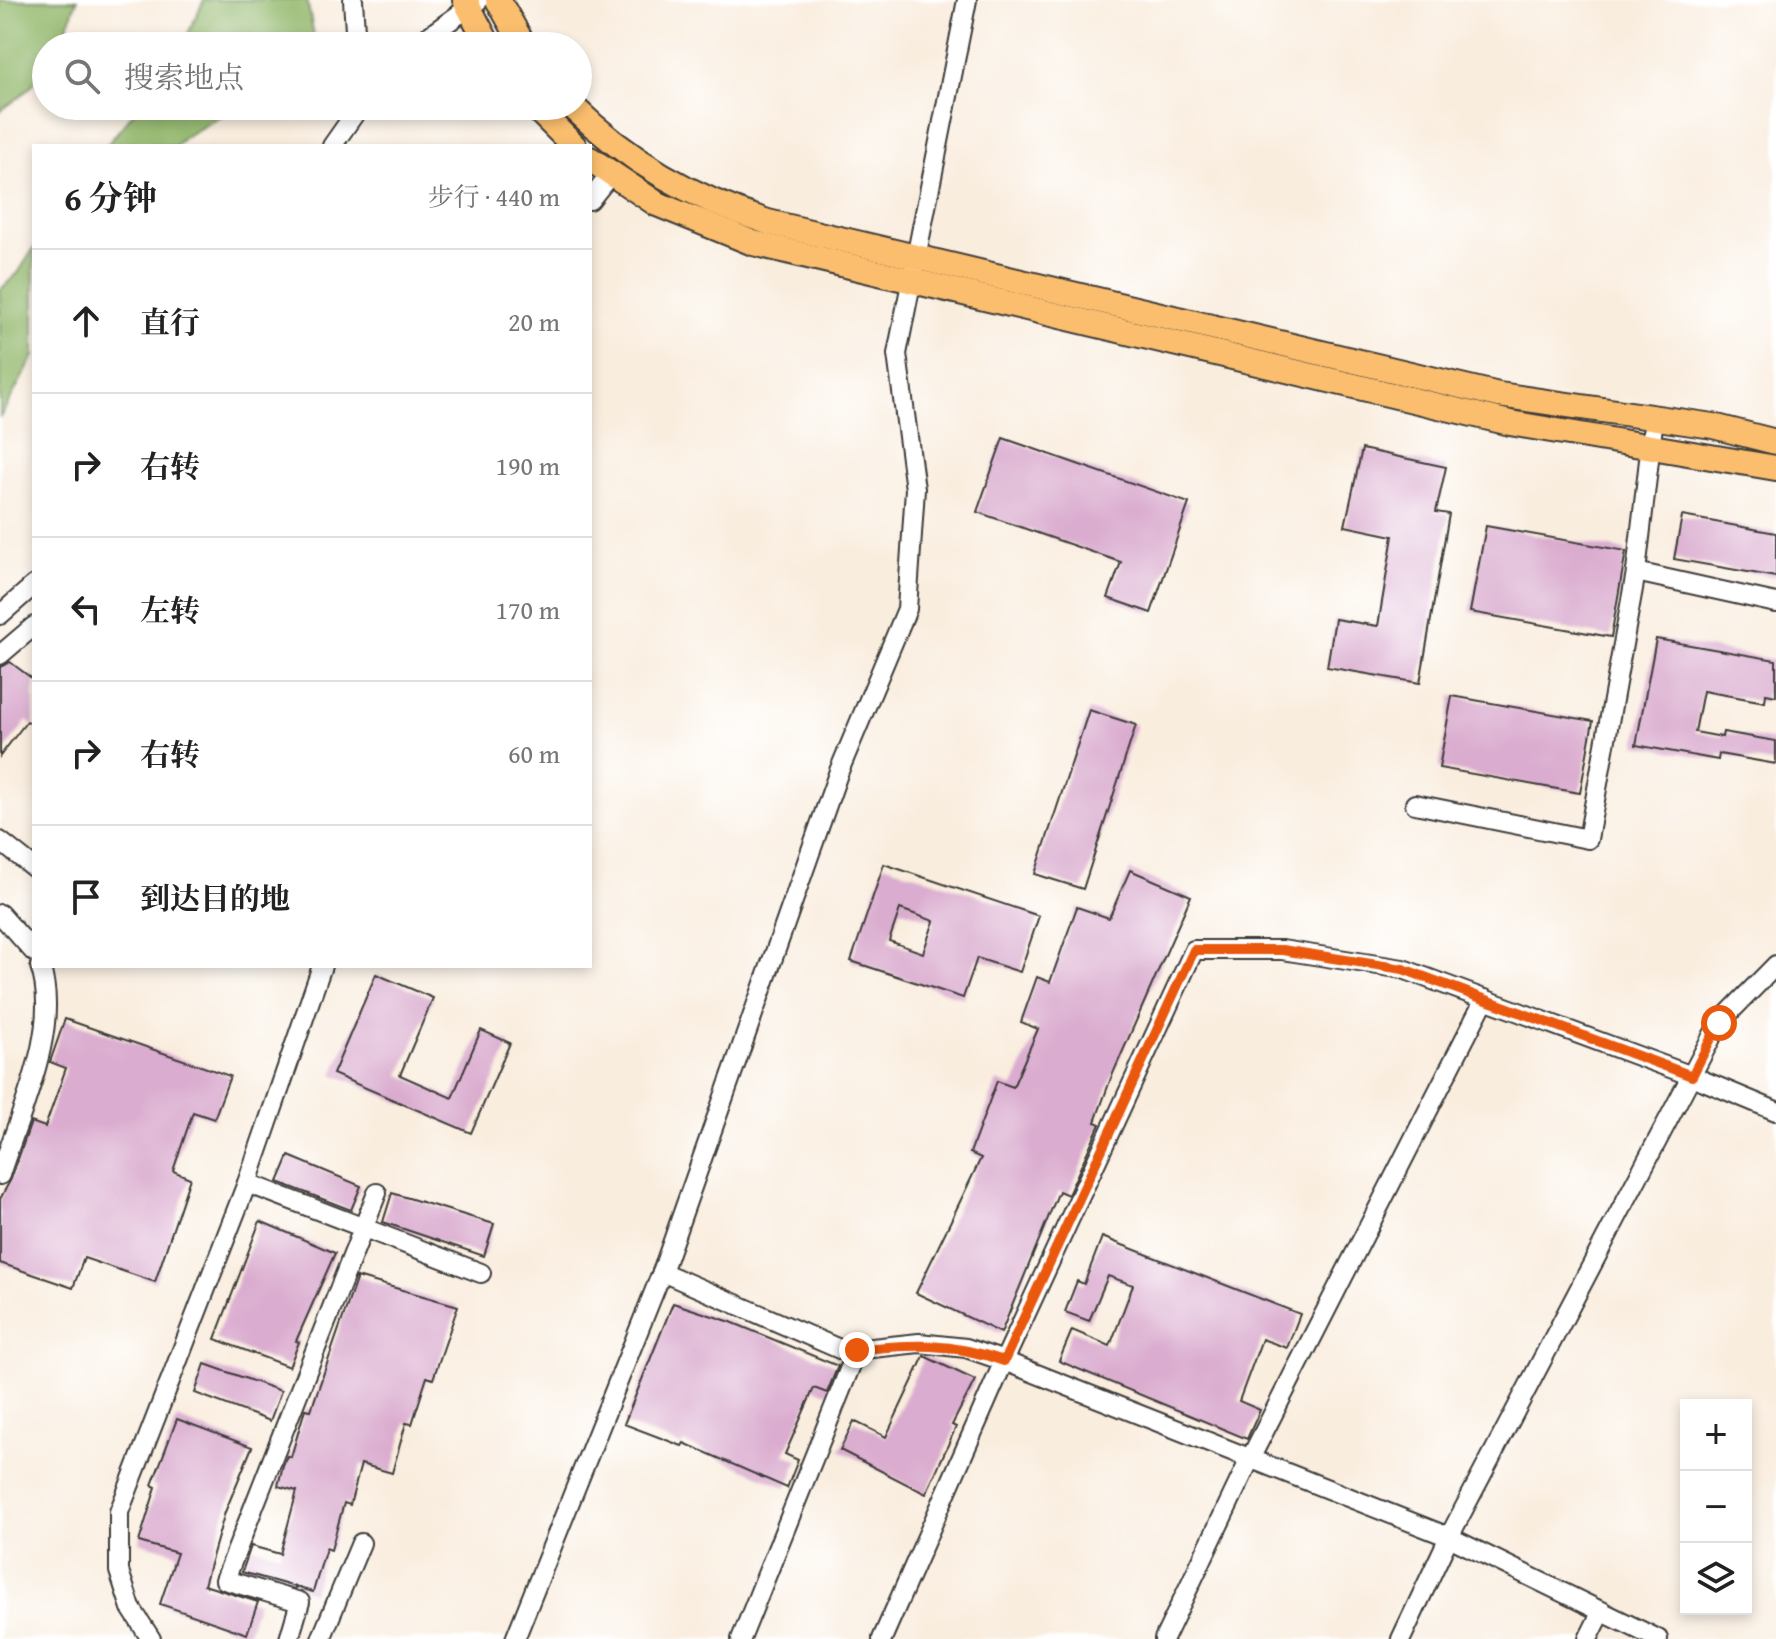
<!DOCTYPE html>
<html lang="zh">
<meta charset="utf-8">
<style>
body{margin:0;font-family:"Gentium Book Plus","Noto Serif SC",serif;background:#f6f6f6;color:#222}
.controls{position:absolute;right:24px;bottom:24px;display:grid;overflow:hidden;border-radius:0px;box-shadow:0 4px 12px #0003}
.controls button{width:72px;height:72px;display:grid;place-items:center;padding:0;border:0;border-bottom:2px solid #e0e0e0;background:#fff;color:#222;font:40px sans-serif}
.stop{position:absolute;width:24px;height:24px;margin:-18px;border:6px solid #ea580c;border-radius:50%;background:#fff}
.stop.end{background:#ea580c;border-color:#fff;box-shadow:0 2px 8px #0008}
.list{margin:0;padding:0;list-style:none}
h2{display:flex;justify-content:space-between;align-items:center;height:104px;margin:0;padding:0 32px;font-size:34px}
h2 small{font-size:26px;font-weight:400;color:#767676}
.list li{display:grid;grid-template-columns:52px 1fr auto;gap:24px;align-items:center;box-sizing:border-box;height:144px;padding:0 32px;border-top:2px solid #e0e0e0}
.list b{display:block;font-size:30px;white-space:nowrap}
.list em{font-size:26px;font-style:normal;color:#767676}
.icon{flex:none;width:44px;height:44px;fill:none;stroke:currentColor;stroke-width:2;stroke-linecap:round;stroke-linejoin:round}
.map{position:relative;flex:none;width:1776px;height:1639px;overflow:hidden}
.search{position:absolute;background:#fff;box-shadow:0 4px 12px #0003;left:32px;top:32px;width:560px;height:88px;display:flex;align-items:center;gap:20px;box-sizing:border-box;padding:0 28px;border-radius:44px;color:#767676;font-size:30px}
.panel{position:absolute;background:#fff;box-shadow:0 4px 12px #0003;left:32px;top:144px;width:560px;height:824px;border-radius:0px}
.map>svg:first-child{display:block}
.forest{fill:#93b86c;stroke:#586a44;stroke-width:2}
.building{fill:#daaccf;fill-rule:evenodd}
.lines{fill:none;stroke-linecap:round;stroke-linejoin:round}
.minor-casing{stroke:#3d3b39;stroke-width:22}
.major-casing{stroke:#3d3b39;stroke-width:28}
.minor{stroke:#fff;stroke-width:18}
.major{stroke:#fbbe6e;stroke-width:24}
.route{stroke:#ea580c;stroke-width:10}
</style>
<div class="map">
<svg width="1776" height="1639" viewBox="0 0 1776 1639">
<rect width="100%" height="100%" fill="#fff"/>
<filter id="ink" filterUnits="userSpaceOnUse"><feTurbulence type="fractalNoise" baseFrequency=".0125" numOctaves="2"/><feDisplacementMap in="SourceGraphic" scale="16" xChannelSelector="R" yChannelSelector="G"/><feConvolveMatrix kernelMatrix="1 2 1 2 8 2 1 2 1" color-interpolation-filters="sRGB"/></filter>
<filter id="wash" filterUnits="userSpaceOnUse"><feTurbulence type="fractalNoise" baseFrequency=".006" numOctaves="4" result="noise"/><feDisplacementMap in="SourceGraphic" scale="32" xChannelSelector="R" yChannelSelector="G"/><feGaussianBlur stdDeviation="1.8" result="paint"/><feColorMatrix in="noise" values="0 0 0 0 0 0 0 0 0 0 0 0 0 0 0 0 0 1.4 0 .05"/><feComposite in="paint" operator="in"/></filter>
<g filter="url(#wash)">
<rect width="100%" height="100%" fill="#f9edde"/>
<g class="forest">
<path d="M0 0H77L60 46H46C46 79 26 93 0 111Z"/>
<path d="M204 0H307L316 46H182Z"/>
<path d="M139 106H239L183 138 176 146H106Z"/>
<path d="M34 248V356L0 418V290L18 273Z"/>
</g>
<g id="blocks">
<g class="building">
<path d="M1003 438 1189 503 1151 613 1108 598 1121 562 977 512Z"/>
<path d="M1362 449 1446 467 1436 512 1449 514 1420 683 1327 667 1335 619 1378 626 1393 536 1345 526Z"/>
<path d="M1682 516 1776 533V577L1674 559Z"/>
<path d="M1486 526 1626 551 1611 637 1470 612Z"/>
<path d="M1656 639 1776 660V696L1766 694 1765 702 1703 691 1695 732 1722 737 1723 732 1776 741V764L1719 754 1718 760 1636 745Z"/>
<path d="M10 662 34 680V726L27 721 0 756V667Z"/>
<path d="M1452 696 1593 721 1580 793 1439 768Z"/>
<path d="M1089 710 1136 725 1083 889 1035 874Z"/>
<path d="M884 864 1039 916 1020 972 977 958 963 998 851 961ZM900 909 934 921 923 953 889 941Z"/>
<path d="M1130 870 1191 896 1111 1078 1095 1122 1100 1124 1068 1195 1059 1191 1001 1333 916 1293 981 1158 970 1153 997 1081 1013 1087 1038 1029 1021 1022 1037 977 1050 982 1077 907 1109 918Z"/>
<path d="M376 974 433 998 400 1075 452 1098 481 1030 510 1043 471 1133 333 1074Z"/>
<path d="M65 1019 230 1076 214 1119 193 1112 173 1171 190 1178 155 1282 84 1258 73 1288 0 1263V1199L11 1179 31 1122 45 1127 66 1068 50 1062Z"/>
<path d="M289 1156 361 1186 351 1210 278 1182Z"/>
<path d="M392 1193 494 1224 484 1256 383 1222Z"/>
<path d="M260 1221 335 1253 296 1341 299 1342 289 1367 215 1339Z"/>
<path d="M1102 1237 1300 1314 1287 1348 1262 1339 1239 1401 1260 1410 1247 1439 1059 1361 1072 1330 1110 1346 1133 1285 1108 1276 1089 1321 1065 1312 1077 1281 1084 1284Z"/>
<path d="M357 1277 458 1306 433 1379 427 1377 412 1424 406 1423 392 1473 361 1464 350 1505 344 1503 331 1550 326 1548 313 1592 242 1572 251 1546 280 1554 297 1491 278 1486 283 1465 287 1456 291 1457 305 1409 311 1410Z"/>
<path d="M673 1303 731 1322 838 1366 827 1393 814 1388 785 1454 798 1460 787 1488 684 1443 682 1446 624 1424Z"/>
<path d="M924 1356 975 1380 952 1425 956 1427 926 1494 840 1450 854 1421 886 1437Z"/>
<path d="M205 1364 281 1391 270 1421 195 1393Z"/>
<path d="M177 1419 252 1447 225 1512 204 1585 258 1602 247 1634 160 1604 177 1553 139 1542 156 1487 152 1485Z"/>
</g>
</g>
</g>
<g filter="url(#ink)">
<use href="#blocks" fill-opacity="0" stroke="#3d3b39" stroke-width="2"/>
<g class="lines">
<g class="minor-casing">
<g id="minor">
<path d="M353 0 356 46"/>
<path d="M967 0 897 354 915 489 907 609 839 771 662 1272 844 1351 919 1343 966 1348 1004 1361 1449 1537 1658 1639"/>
<path d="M415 46 479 0"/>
<path d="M332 146 360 106"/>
<path d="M590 200 610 175"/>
<path d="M1636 572 1776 603"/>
<path d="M0 615 34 585"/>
<path d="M0 655 34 626"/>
<path d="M1415 804 1588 839 1636 572 1654 417"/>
<path d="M0 841 34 868"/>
<path d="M0 914 34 952"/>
<path d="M0 1175C19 1114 62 1028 40 966"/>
<path d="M247 1183 481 1273"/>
<path d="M151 1639 131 1608 119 1571V1512L247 1183 322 966"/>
<path d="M289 1639 300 1602 225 1580 377 1193"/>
<path d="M321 1639 361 1543"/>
<path d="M515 1639 662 1272"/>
<path d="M741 1639 857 1350"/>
<path d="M882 1639 1004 1361 1194 950H1282L1403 969 1692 1076 1776 1111"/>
<path d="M1164 1639 1250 1459 1485 999"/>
<path d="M1401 1639 1449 1537 1719 1023 1776 965"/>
<path d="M1588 1639 1602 1611"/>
</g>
</g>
<g class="major-casing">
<g id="major">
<path d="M465 0 489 46"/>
<path d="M498 0 524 46"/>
<path d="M534 106 574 146"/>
<path d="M572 106C628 161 692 198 768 222L1499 395 1713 426 1776 442"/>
<path d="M590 159 657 204 753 243 1510 423 1776 468"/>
</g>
</g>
<use href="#minor" class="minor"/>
<use href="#major" class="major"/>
</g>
</g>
<g class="lines" filter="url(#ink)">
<path class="route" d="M857 1350C913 1344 950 1342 1004 1361L1194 950H1282L1403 969 1692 1076 1719 1023"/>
</g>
</svg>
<div class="controls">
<button>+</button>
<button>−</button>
<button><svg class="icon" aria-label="layers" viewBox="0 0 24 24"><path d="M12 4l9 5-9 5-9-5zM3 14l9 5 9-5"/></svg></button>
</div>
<div class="stop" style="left:1719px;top:1023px"></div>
<div class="stop end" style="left:857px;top:1350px"></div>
<div class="search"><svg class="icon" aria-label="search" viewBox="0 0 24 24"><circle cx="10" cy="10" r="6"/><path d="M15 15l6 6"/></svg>搜索地点</div>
<section class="panel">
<h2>6 分钟<small>步行 · 440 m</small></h2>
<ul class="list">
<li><svg class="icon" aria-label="ahead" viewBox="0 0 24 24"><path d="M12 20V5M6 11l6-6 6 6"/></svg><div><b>直行</b></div><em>20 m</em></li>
<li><svg class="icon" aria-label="right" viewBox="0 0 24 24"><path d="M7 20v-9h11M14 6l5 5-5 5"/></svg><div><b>右转</b></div><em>190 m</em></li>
<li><svg class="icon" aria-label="left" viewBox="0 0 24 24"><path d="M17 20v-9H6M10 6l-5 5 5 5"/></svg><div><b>左转</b></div><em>170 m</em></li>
<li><svg class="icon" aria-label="right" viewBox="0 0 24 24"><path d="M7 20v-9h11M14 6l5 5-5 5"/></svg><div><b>右转</b></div><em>60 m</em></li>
<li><svg class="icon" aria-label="arrive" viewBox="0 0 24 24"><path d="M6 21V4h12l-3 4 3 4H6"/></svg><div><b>到达目的地</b></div></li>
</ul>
</section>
</div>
